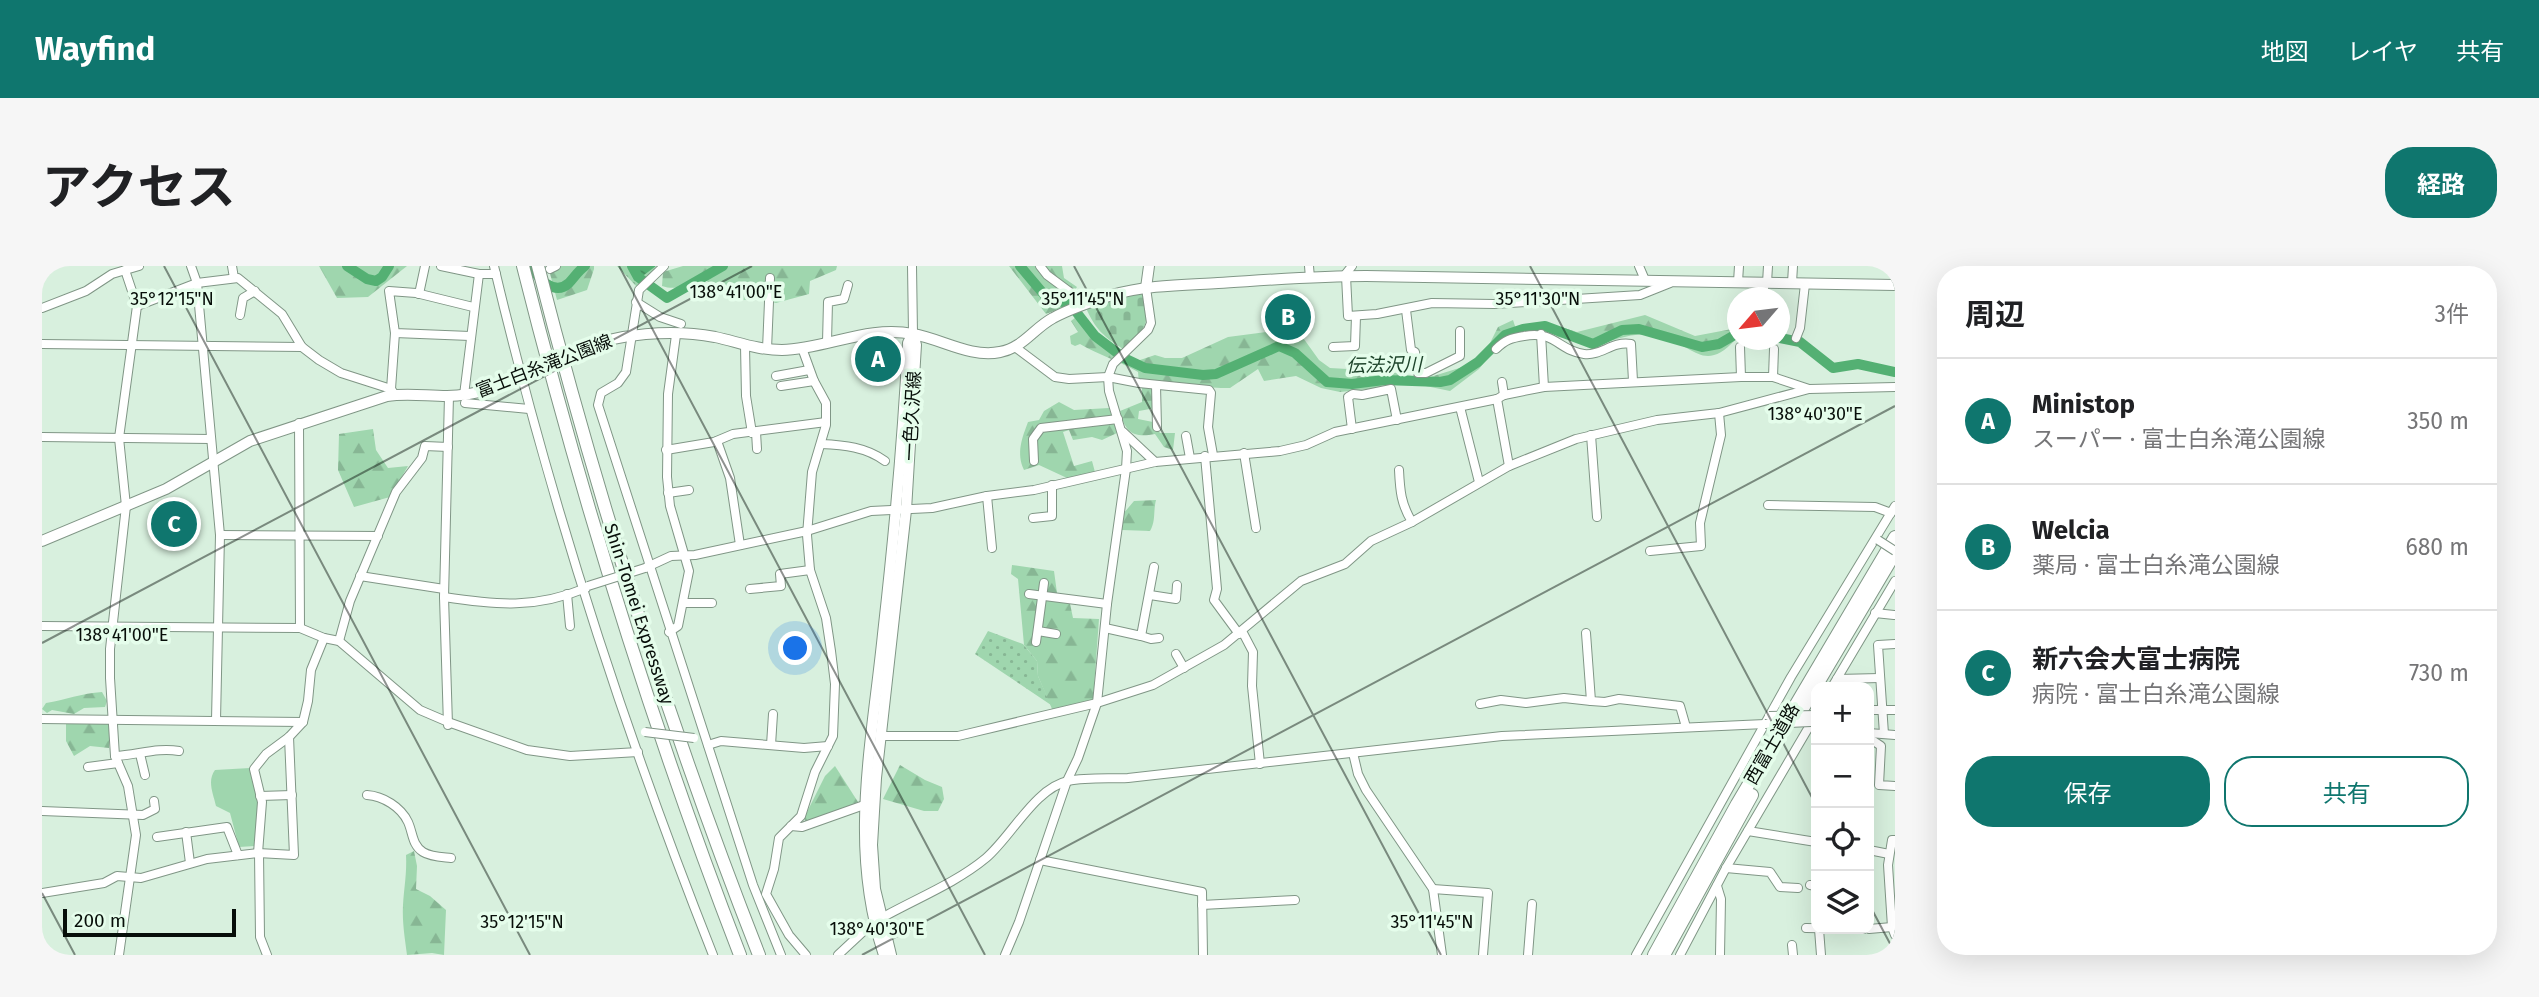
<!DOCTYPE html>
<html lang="ja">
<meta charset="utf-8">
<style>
body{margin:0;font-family:"Fira Sans","Noto Sans JP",sans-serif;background:#f6f6f6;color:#202124}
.controls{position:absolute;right:21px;bottom:21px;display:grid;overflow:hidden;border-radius:14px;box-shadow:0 7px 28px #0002}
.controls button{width:63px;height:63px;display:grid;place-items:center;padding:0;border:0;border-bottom:2px solid #e0e0e0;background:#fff;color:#202124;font:35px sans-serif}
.compass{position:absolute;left:1685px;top:21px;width:63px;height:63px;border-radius:50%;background:#fff;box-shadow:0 7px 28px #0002;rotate:242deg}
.scale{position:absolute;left:21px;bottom:18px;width:173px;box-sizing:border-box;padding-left:7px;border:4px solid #070e09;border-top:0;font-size:19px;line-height:24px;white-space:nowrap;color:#070e09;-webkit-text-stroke:5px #e5fdeb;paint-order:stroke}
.you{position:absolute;left:754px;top:383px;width:24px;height:24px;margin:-18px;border:5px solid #fff;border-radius:50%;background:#1a73e8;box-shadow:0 0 0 10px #1a73e833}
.badge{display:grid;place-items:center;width:46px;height:46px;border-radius:50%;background:#0f766e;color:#fff;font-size:23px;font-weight:700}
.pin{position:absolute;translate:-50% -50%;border:4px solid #fff;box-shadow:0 2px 7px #0006}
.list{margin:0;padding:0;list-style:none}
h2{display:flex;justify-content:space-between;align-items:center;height:91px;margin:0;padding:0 28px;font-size:30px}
h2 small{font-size:23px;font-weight:400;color:#757577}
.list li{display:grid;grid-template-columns:46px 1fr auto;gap:21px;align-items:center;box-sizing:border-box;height:126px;padding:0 28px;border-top:2px solid #e0e0e0}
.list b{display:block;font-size:26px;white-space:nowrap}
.list p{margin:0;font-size:23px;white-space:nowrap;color:#757577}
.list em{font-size:23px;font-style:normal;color:#757577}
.actions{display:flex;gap:14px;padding:21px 28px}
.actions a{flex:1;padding:16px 0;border:2px solid #0f766e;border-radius:28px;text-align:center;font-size:24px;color:#0f766e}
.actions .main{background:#0f766e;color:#fff}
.icon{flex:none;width:38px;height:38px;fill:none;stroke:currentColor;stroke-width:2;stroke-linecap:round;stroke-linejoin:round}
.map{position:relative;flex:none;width:1853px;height:689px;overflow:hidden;border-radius:28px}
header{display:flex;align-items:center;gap:42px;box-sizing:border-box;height:98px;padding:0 35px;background:#0f766e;color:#fff}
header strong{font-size:33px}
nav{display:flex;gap:38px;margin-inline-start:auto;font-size:24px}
.intro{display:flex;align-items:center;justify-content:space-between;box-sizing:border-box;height:168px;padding:0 42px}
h1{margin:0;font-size:49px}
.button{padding:18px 32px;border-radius:28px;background:#0f766e;color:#fff;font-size:24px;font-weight:700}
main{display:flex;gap:42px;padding:0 42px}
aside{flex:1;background:#fff;border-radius:28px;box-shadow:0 7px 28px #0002}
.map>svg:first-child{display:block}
.grass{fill:url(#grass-dots)}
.forest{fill:url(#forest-firs)}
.cemetery{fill:url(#cemetery-stones)}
.pitch{fill:#9fd6ae}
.water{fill:url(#water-ripples)}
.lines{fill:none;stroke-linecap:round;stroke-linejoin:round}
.river{stroke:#54b073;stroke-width:10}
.minor-casing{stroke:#809686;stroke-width:10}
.major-casing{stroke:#809686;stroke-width:12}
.highway-casing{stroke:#809686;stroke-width:14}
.minor{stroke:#fff;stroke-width:8}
.major{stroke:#fff;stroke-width:10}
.highway{stroke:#fff;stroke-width:12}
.minor-bridge-casing{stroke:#809686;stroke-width:10;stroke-linecap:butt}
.major-bridge-casing{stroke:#809686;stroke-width:12;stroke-linecap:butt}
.minor-bridge{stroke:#fff;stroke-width:8}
.major-bridge{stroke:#fff;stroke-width:10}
.ticks{fill:none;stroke:#070e09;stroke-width:2;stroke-opacity:0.45}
.labels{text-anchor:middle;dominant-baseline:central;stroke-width:7;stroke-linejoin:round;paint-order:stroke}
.street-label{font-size:18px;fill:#070e09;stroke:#e5fdeb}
.water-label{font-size:19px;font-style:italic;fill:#1e442b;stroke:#e5fdeb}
.ticks-label{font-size:18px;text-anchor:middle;fill:#070e09;stroke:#e5fdeb;stroke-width:7;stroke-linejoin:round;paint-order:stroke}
</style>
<header>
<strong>Wayfind</strong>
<nav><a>地図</a><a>レイヤ</a><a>共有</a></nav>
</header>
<div class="intro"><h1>アクセス</h1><a class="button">経路</a></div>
<main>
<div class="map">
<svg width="1853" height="689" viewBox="0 0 1853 689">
<defs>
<pattern id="grass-dots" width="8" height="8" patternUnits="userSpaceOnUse" patternTransform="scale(1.75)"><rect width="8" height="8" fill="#9fd6ae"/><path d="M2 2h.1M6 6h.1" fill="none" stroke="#87b694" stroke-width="1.8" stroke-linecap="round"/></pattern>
<pattern id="forest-firs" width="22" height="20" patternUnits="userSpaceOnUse" patternTransform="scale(1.75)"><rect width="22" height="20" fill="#9fd6ae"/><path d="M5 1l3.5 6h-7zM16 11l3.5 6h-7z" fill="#87b694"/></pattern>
<pattern id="cemetery-stones" width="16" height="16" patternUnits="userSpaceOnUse" patternTransform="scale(1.75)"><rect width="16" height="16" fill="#9fd6ae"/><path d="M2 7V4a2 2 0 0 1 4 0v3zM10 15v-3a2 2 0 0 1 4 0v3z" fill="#87b694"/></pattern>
<pattern id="water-ripples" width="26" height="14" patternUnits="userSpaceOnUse" patternTransform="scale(1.75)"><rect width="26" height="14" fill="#54b073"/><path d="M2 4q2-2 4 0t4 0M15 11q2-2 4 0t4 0" fill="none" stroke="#448e5d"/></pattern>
</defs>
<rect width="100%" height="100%" fill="#d8f0de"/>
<g class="grass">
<path d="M552 0H613L612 6 595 21 575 0Z"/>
<path d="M946 365 981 378 995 395 996 410 1009 439 933 388Z"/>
</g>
<g class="forest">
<path d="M277 0H365L326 31 295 32Z"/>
<path d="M506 0H552V3L545 24 515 34Z"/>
<path d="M641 0H795L794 4 768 15 767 28 734 37 714 32 703 34 682 29 661 12C649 19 634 25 620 20L621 6Z"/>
<path d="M967 0H1020L1022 12 1035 21 1029 30 1033 37 1004 48Z"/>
<path d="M1039 47 1051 71 1092 96 1113 89 1123 92H1140L1186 71 1240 64 1259 69 1277 94 1288 102 1342 105 1385 112 1427 99 1448 77 1456 61 1471 54 1475 66 1459 75 1437 103 1408 125 1369 117 1344 119 1338 122 1298 126 1279 122 1254 110 1222 115 1216 103 1188 122H1179L1097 117 1096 106C1077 95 1057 89 1038 78L1033 80 1029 78 1028 70 1036 66 1029 55Z"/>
<path d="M1603 49 1653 70 1690 63 1694 73C1663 107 1653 81 1621 71 1595 64 1574 73 1551 81L1532 73 1516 71 1503 60 1512 59 1535 66Z"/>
<path d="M1102 121H1113V142L1097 145 1096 153 1111 156 1118 167H1133L1131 184 1122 181 1113 168C1092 172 1083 167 1078 145L1100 136V122Z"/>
<path d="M1017 136 1032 144 1067 142 1075 167 1060 174 1050 171 1031 174 1027 164 1021 166 1032 200 1050 195 1053 206 1025 212 997 199 982 204C974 187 980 172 986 156L997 154 1002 145Z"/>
<path d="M331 163 334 184 346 202 366 200 348 231 312 241 296 204 297 168Z"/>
<path d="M1114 234C1111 246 1114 255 1108 265L1080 264 1081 248 1092 235Z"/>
<path d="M970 299 1012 305 1015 327 1027 333 1031 352 1057 353 1051 435 1010 443 996 410 995 395 982 379 976 313 969 308Z"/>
<path d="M60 426 65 435 63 441 42 442 32 448 10 444 5 447 0 443 4 437C23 434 40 427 60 426Z"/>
<path d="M24 457 67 458V482L48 480 32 490 24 475Z"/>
<path d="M858 499 883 514 900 521 902 533 896 545H882L841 533Z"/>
<path d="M793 500 816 536 765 559 762 552 783 510Z"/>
<path d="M372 585 375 600 374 623 388 630 404 644 402 689 390 687 365 689C363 673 360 656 361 639 362 622 365 607 364 589Z"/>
</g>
<path class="cemetery" d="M1101 27C1109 58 1104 63 1081 83 1062 71 1053 63 1044 42L1066 34Z"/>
<path class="pitch" d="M208 502 217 536 213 580 197 581 188 547 174 540C171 527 165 515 173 504Z"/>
<path class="water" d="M586 0H614L594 15Z"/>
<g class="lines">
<g class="river">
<path d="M305 0 325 13 334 15 340 11 347 0"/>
<path d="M489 0C495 11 512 31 527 17 532 12 536 5 543 0"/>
<path d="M590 0 596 11 625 32 681 0"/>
<path d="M978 0 1005 32 1028 38 1053 70 1082 92 1103 102 1161 109 1174 108 1237 80 1253 87 1285 116 1310 118 1342 114 1398 116 1408 114 1436 96 1463 69 1481 63 1503 60 1551 78 1580 64 1597 63 1660 81 1677 78 1696 67"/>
<path d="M1738 72 1758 76 1791 102 1816 98 1853 106"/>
</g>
<g class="minor-casing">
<g id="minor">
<path d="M149 0 155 17 178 269 174 454"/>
<path d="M190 0 192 12"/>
<path d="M399 0 437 8H454"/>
<path d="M452 0C507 232 583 467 671 689"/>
<path d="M622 0 597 24 584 106 576 117 559 127 556 139 711 619 739 689"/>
<path d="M870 0 871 67"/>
<path d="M998 0 1005 9 1044 38"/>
<path d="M1267 0 1268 12"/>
<path d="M1597 0 1603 14"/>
<path d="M508 3 514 0"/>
<path d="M1302 10 1310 0"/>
<path d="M1304 10 1306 50 1335 48 1390 37 1452 38 1598 29 1628 17"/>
<path d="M1696 16 1697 0"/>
<path d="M1725 17 1726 0"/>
<path d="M1750 17 1751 0"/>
<path d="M377 28 383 0"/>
<path d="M1722 32V17"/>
<path d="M594 36 618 51 639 58"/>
<path d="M95 40 155 17 196 12 240 48 260 81 277 94 299 107 349 123 353 129"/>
<path d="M0 42 44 25 70 8 97 0"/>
<path d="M1364 44 1369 84 1373 86 1376 107H1384L1418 90V65"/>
<path d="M198 49 201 32 213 25"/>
<path d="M1499 68 1502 121"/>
<path d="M428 70 353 67 347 25 374 27 431 41"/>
<path d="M1754 72 1758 62 1763 18"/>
<path d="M785 76 786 36 802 33 806 19"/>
<path d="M0 78 260 81"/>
<path d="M703 80 704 130 710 167"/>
<path d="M973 81 1013 111 1027 113 1066 111 1097 117 1167 124 1169 127 1166 161 1171 189"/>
<path d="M1291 81 1313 80 1314 50"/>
<path d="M1698 81 1699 111"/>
<path d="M760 82 772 115 784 137V159L770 206 765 269 768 304 784 352 789 385 793 418 791 470 773 506 759 550 737 572 732 603 724 628 747 669 764 689"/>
<path d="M725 83 728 12"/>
<path d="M1454 83C1463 74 1469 72 1482 70 1513 64 1517 85 1542 88 1560 90 1569 75 1589 78L1591 115"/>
<path d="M734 110 767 104"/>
<path d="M1731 111 1732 83"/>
<path d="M1460 116 1462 129"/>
<path d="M1114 119 1115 161"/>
<path d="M739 120 772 115"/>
<path d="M349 123 353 67"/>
<path d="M422 129 437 8"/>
<path d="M1455 133 1467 200"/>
<path d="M423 137 487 143"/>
<path d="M1418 141 1437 216"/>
<path d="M257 157 258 362"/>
<path d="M1310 163 1306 131 1311 128 1320 129 1349 123 1355 154"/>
<path d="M714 166 715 183"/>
<path d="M1081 166 1113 196"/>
<path d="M1549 169 1555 251"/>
<path d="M1144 170 1148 192"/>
<path d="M0 171 169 173"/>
<path d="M675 175 688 212 698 279"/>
<path d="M779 178C802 179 824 181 843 195"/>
<path d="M624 184 672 176 691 168 784 156"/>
<path d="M1202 187 1214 262"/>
<path d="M1163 190 1175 323 1172 334 1197 368"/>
<path d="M992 195 991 173 999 162 1076 153"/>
<path d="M1357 204C1358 225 1359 238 1370 256"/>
<path d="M626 227 647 224"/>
<path d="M945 230 950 282"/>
<path d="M1726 239 1833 241 1849 247"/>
<path d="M991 252 1010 250V219"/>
<path d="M178 269 336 270"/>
<path d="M1608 285 1659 280 1658 257 1679 169 1677 147"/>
<path d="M603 302 629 290 653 289 765 265 829 245 890 242 945 230 992 224 1113 196 1238 185 1264 179 1293 166 1455 133 1462 129 1502 121 1699 111H1731L1767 123"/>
<path d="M318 310 402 323"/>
<path d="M708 323 739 320 738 308 768 304"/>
<path d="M525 328 528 360"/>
<path d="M987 328 1065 338"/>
<path d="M1108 329 1134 333 1135 319"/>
<path d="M402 331C455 339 493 343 544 322"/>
<path d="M641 337H670"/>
<path d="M1833 347 1852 349"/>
<path d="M0 360 258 362 282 372 297 375 378 444 406 456 485 484 528 490 596 486"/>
<path d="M1063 362 1099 370 1112 301"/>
<path d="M996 365 1014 368"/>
<path d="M1200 365 1211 386 1210 420 1218 498"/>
<path d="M627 366 636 360 647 305 628 240 625 211 626 128 634 69"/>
<path d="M1544 367 1549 435 1563 436 1577 433 1638 440 1644 461"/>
<path d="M1099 370 1109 373 1117 372"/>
<path d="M297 375 308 335 354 226 380 192 383 180 406 181"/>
<path d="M994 376 1002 317"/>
<path d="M1134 388 1142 402"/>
<path d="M1795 413 1838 412"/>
<path d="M1790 421 1853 315"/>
<path d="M1438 438 1459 434 1484 437 1522 432 1549 435"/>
<path d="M1827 444H1853"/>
<path d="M0 453 261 456"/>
<path d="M406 459 402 331 407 130"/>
<path d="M1827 467 1853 469"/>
<path d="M1842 468 1836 379 1853 378"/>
<path d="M839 470H916L1055 437 1111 419 1182 379 1259 315 1303 298 1329 275 1370 256 1467 200 1534 173 1615 154 1677 147 1767 123 1853 121"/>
<path d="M1827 472 1839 480 1837 519 1853 520"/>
<path d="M666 479 679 475 762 482 786 480"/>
<path d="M729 479 731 448"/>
<path d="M1311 487 1316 508 1324 524 1391 623 1400 689"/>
<path d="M98 488 103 509"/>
<path d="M73 490C95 489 116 481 137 485"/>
<path d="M46 501 76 497"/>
<path d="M325 529C341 530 359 541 366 556 371 567 370 579 381 586 389 591 400 591 409 592"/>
<path d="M218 530 250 529"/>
<path d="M0 545 101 549 113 543 112 535"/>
<path d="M749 560 760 561 822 539"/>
<path d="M1706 565 1774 576"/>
<path d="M144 566 148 597"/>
<path d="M115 571 185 561 196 589"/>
<path d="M1853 574H1850L1846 599 1850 661 1853 669"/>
<path d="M1827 584 1847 588"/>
<path d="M216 587 220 536 212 503 224 488 247 471 261 456 266 435 269 404 282 372"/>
<path d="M217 587 218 671 225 689"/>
<path d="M998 594 1160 626 1161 689"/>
<path d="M1684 602 1728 606 1738 621 1756 622"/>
<path d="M1768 619 1774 620"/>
<path d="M1675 620 1679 633 1678 689"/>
<path d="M1391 623 1446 627 1441 689"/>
<path d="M0 627 62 617 75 610 99 612 165 593 216 587 252 589 247 471"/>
<path d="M1160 639 1253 634"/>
<path d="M845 649C878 631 915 616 944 592 969 571 993 522 1026 515 1045 511 1067 513 1086 512L1460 470 1723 458"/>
<path d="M1764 662 1822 663"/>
<path d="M1777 663 1779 689"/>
<path d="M1827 663 1850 661"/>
<path d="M1750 679 1751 689"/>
<path d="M77 689 94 569 86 520 73 490 68 412V383L84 240 77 172 95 40 83 4"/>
<path d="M796 689 826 661"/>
<path d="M963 689 977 656 1025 515 1036 492 1055 437 1065 338 1084 203 1085 185 1067 125 1066 111 1071 98 1106 64 1109 57 1104 22"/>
<path d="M1486 689 1490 638"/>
<path d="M1594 689 1749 411 1853 240"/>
<path d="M1638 689 1684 602 1771 454"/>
</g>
</g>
<g class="major-casing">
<g id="major">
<path d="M1104 22 1107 0"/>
<path d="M537 84C575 67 631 63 673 71 696 76 716 84 740 84 785 83 825 59 871 68 900 73 928 92 958 86 981 82 992 62 1011 52 1029 42 1051 35 1070 29 1104 19 1141 19 1176 17 1225 14 1275 10 1324 10L1853 19"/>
<path d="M0 275 124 223 208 175 345 130C365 127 384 130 405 130 435 130 462 119 489 107"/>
<path d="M842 689C806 582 830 477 841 368 852 271 861 174 866 77L871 67"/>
<path d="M849 689 833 623 830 579 834 512 864 244 874 79 871 67"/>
</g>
</g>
<g class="highway-casing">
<g id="highway">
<path d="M481 0C540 234 611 464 698 689"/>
<path d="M496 0C556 234 629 465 717 689"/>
<path d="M1757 449 1853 287"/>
<path d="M1612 689 1695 538 1853 271"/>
<path d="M1622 689 1710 529"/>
</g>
</g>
<use href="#minor" class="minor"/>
<use href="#major" class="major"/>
<use href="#highway" class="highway"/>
<g class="minor-bridge-casing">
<g id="minor-bridge">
<path d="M1836 274 1853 285"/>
<path d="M546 320 603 302"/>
<path d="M1727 450 1774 449"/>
<path d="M1723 458 1769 456"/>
<path d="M603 466 652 472"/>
</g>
</g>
<g class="major-bridge-casing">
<path id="major-bridge" d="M489 107 537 84"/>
</g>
<use href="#minor-bridge" class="minor-bridge"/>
<use href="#major-bridge" class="major-bridge"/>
</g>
<path class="ticks" d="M122 0 488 689M577 0 943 689M1032 0 1399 689M1488 0 1774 539M0 377 710 0M0 627 33 689M1827 638 1853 687M820 689 1853 140"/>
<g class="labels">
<g class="street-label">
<text transform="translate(502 100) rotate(-21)">富士白糸滝公園線</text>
<text transform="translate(870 150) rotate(-87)">一色久沢線</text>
<text transform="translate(597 348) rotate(72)">Shin-Tomei Expressway</text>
<text transform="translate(1730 478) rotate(-60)">西富士道路</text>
</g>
<g class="water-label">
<text transform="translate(1342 99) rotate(-1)">伝法沢川</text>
</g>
</g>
<g class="ticks-label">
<text x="694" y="32">138°41'00"E</text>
<text x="130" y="39">35°12'15"N</text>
<text x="1041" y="39">35°11'45"N</text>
<text x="1496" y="39">35°11'30"N</text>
<text x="1773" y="154">138°40'30"E</text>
<text x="80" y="375">138°41'00"E</text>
<text x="480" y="662">35°12'15"N</text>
<text x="1390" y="662">35°11'45"N</text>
<text x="835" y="669">138°40'30"E</text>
</g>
</svg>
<div class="controls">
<button>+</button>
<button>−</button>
<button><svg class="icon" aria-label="locate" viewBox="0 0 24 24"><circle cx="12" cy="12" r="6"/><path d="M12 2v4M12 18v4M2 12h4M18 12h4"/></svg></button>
<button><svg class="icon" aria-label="layers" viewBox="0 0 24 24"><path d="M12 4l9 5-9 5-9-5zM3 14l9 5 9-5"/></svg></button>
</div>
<svg class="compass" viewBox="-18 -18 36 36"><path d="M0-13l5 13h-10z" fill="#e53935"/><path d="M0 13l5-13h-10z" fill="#757577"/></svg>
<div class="scale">200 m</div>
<div class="you"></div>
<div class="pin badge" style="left:836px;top:93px">A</div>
<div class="pin badge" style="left:1246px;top:51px">B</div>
<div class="pin badge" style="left:132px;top:258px">C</div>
</div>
<aside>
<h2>周辺<small>3件</small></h2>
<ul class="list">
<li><span class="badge">A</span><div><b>Ministop</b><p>スーパー · 富士白糸滝公園線</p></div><em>350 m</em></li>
<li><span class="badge">B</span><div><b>Welcia</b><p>薬局 · 富士白糸滝公園線</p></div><em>680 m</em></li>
<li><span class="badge">C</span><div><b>新六会大富士病院</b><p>病院 · 富士白糸滝公園線</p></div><em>730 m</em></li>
</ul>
<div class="actions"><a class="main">保存</a><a>共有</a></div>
</aside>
</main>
